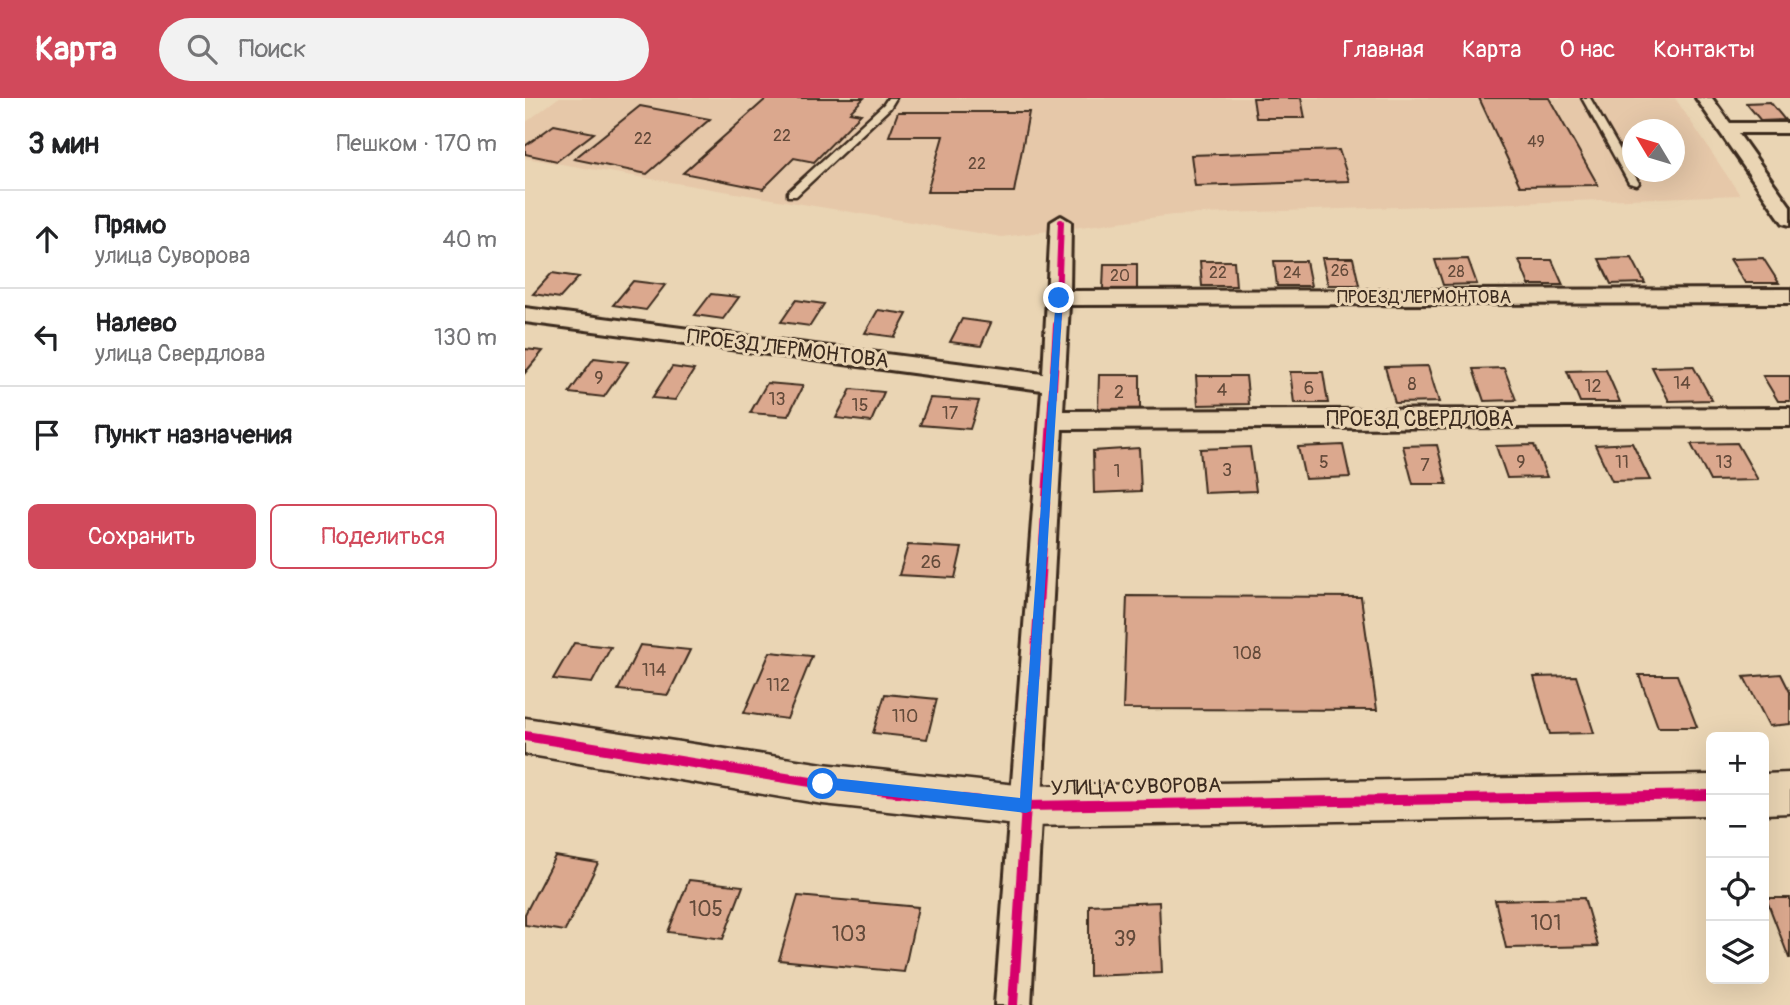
<!DOCTYPE html>
<html lang="ru">
<meta charset="utf-8">
<style>
body{margin:0;font-family:Pangolin,sans-serif;background:#f2f2f2;color:#202124}
.controls{position:absolute;right:21px;bottom:21px;display:grid;overflow:hidden;border-radius:10px;box-shadow:0 7px 28px #0002}
.controls button{width:63px;height:63px;display:grid;place-items:center;padding:0;border:0;border-bottom:2px solid #e0e0e0;background:#fff;color:#202124;font:35px sans-serif}
.compass{position:absolute;left:1097px;top:21px;width:63px;height:63px;border-radius:50%;background:#fff;box-shadow:0 7px 28px #0002;rotate:308deg}
.stop{position:absolute;width:21px;height:21px;margin:-16px;border:5px solid #1a73e8;border-radius:50%;background:#fff}
.stop.end{background:#1a73e8;border-color:#fff;box-shadow:0 2px 7px #0008}
.list{margin:0;padding:0;list-style:none}
h2{display:flex;justify-content:space-between;align-items:center;height:91px;margin:0;padding:0 28px;font-size:30px}
h2 small{font-size:23px;font-weight:400;color:#757577}
.list li{display:grid;grid-template-columns:46px 1fr auto;gap:21px;align-items:center;box-sizing:border-box;height:98px;padding:0 28px;border-top:2px solid #e0e0e0}
.list b{display:block;font-size:26px;white-space:nowrap}
.list p{margin:0;font-size:23px;white-space:nowrap;color:#757577}
.list em{font-size:23px;font-style:normal;color:#757577}
.actions{display:flex;gap:14px;padding:21px 28px}
.actions a{flex:1;padding:16px 0;border:2px solid #d1495b;border-radius:10px;text-align:center;font-size:24px;color:#d1495b}
.actions .main{background:#d1495b;color:#fff}
.icon{flex:none;width:38px;height:38px;fill:none;stroke:currentColor;stroke-width:2;stroke-linecap:round;stroke-linejoin:round}
.map{position:relative;flex:none;width:1265px;height:907px;overflow:hidden}
header{display:flex;align-items:center;gap:42px;box-sizing:border-box;height:98px;padding:0 35px;background:#d1495b;color:#fff}
header strong{font-size:33px}
nav{display:flex;gap:38px;margin-inline-start:auto;font-size:24px}
.search{width:490px;height:63px;background:#f2f2f2;display:flex;align-items:center;gap:18px;box-sizing:border-box;padding:0 24px;border-radius:38px;color:#757577;font-size:26px}
main{display:flex}
aside{flex:1;background:#fff}
.map>svg:first-child{display:block}
.built{fill:#e6c8a9;fill-rule:evenodd}
.building{fill:#dba88e;stroke:#3b2a1e;stroke-width:2}
.lines{fill:none;stroke-linecap:round;stroke-linejoin:round}
.service-casing{stroke:#3b2a1e;stroke-width:5}
.minor-casing{stroke:#3b2a1e;stroke-width:6}
.tertiary-casing{stroke:#3b2a1e;stroke-width:5}
.service{fill:#ead5b4;fill-rule:evenodd}
.minor{fill:#ead5b4;fill-rule:evenodd}
.tertiary{fill:#ead5b4;fill-rule:evenodd}
.cycleway-far2-casing{stroke:#ead5b4;stroke-width:10}
.cycleway-far1-casing{stroke:#ead5b4;stroke-width:12}
.cycleway-casing{stroke:#ead5b4;stroke-width:15}
.cycleway-far2{stroke:#d6006c;stroke-width:6}
.cycleway-far1{stroke:#d6006c;stroke-width:8}
.cycleway{stroke:#d6006c;stroke-width:10}
.route{fill:#1a73e8}
.labels{text-anchor:middle;dominant-baseline:central;stroke-width:6;stroke-linejoin:round;paint-order:stroke}
.far-number-label{font-size:16px;fill:#634a3a}
.far-street-label{font-size:18px;fill:#3b2a1e;stroke:#ead5b4}
.number-label{font-size:18px;fill:#634a3a}
.street-label{font-size:21px;fill:#3b2a1e;stroke:#ead5b4}
.near-number-label{font-size:21px;fill:#634a3a}
</style>
<header>
<strong>Карта</strong>
<div class="search"><svg class="icon" aria-label="search" viewBox="0 0 24 24"><circle cx="10" cy="10" r="6"/><path d="M15 15l6 6"/></svg>Поиск</div>
<nav><a>Главная</a><a>Карта</a><a>О нас</a><a>Контакты</a></nav>
</header>
<main>
<aside>
<h2>3 мин<small>Пешком · 170 m</small></h2>
<ul class="list">
<li><svg class="icon" aria-label="ahead" viewBox="0 0 24 24"><path d="M12 20V5M6 11l6-6 6 6"/></svg><div><b>Прямо</b><p>улица Суворова</p></div><em>40 m</em></li>
<li><svg class="icon" aria-label="left" viewBox="0 0 24 24"><path d="M17 20v-9H6M10 6l-5 5 5 5"/></svg><div><b>Налево</b><p>улица Свердлова</p></div><em>130 m</em></li>
<li><svg class="icon" aria-label="arrive" viewBox="0 0 24 24"><path d="M6 21V4h12l-3 4 3 4H6"/></svg><div><b>Пункт назначения</b></div></li>
</ul>
<div class="actions"><a class="main">Сохранить</a><a>Поделиться</a></div>
</aside>
<div class="map">
<svg width="1265" height="907" viewBox="0 0 1265 907">
<rect width="100%" height="100%" fill="#ead5b4"/>
<filter id="ink" filterUnits="userSpaceOnUse"><feTurbulence type="fractalNoise" baseFrequency=".0143" numOctaves="2"/><feDisplacementMap in="SourceGraphic" scale="14" xChannelSelector="R" yChannelSelector="G"/><feConvolveMatrix kernelMatrix="1 2 1 2 8 2 1 2 1" color-interpolation-filters="sRGB"/></filter>
<g filter="url(#ink)">
<path class="built" d="M33 0H1150L1215 97 648 117 477 139 0 60V25ZM1108 32H1150V74H1108Z"/>
<g class="building">
<path d="M242 0H339L325 14 336 16 289 64 269 60 238 91 158 75Z"/>
<path d="M728 0H776L780 20H731Z"/>
<path d="M954 0H1024L1073 87 995 88Z"/>
<path d="M1245 4 1260 22 1236 23 1221 5Z"/>
<path d="M115 8 185 21 122 76 49 61Z"/>
<path d="M373 14H504L489 94H402L418 38H364Z"/>
<path d="M29 27 69 35 32 63 0 56V48Z"/>
<path d="M814 52 824 83 670 88 666 57Z"/>
<path d="M797 160H828L834 187H803Z"/>
<path d="M1107 160 1120 185 1086 186 1074 161Z"/>
<path d="M1238 160 1254 185H1220L1205 161Z"/>
<path d="M943 161 952 186 918 187 910 162Z"/>
<path d="M994 162H1027L1038 187H1004Z"/>
<path d="M675 163H709L711 188H677Z"/>
<path d="M749 163H781L786 188H752Z"/>
<path d="M579 166H612V191H578Z"/>
<path d="M27 175 54 179 35 200 8 196Z"/>
<path d="M108 183 140 187 121 212 88 207Z"/>
<path d="M186 196 214 199 198 221 170 217Z"/>
<path d="M271 202 299 206 285 228 256 224Z"/>
<path d="M353 212 382 216 370 239 340 235Z"/>
<path d="M437 221 466 225 456 248 425 244Z"/>
<path d="M0 251 18 253 0 275Z"/>
<path d="M69 260 103 264 79 299 44 295Z"/>
<path d="M903 268 914 304 870 305 860 269Z"/>
<path d="M1168 268 1187 302 1144 303 1127 269Z"/>
<path d="M147 269 169 272 150 302 127 300Z"/>
<path d="M979 270 991 302 959 303 948 271Z"/>
<path d="M1081 272 1095 304H1055L1042 273Z"/>
<path d="M765 274H798L803 305H769Z"/>
<path d="M574 277H615V311H573Z"/>
<path d="M671 278H721L724 306 673 307Z"/>
<path d="M1238 278H1265V303H1253Z"/>
<path d="M242 285 278 288 263 318 225 315Z"/>
<path d="M326 291 359 294 346 324 311 320Z"/>
<path d="M405 300 454 303 445 331 395 327Z"/>
<path d="M1107 345 1125 382 1087 383 1070 347Z"/>
<path d="M1212 345 1233 382 1185 383 1166 346Z"/>
<path d="M818 347 825 379 780 381 773 349Z"/>
<path d="M912 347 922 386H888L878 348Z"/>
<path d="M1009 347 1022 379 982 380 971 348Z"/>
<path d="M725 349 731 393 679 395 675 351Z"/>
<path d="M614 350 616 393 569 395 568 353Z"/>
<path d="M383 447 437 450 430 480 374 477Z"/>
<path d="M602 498 836 499 852 612 598 611Z"/>
<path d="M49 545 86 549 67 585 28 581Z"/>
<path d="M115 547 165 552 143 597 93 592Z"/>
<path d="M245 554 287 558 262 621 219 615Z"/>
<path d="M1256 576 1265 594V626L1244 628 1219 579Z"/>
<path d="M1114 577H1152L1172 629H1133Z"/>
<path d="M1051 578 1069 635 1025 636 1009 579Z"/>
<path d="M360 596 412 601 402 641 348 635Z"/>
<path d="M30 758 73 765 40 833 0 827V816Z"/>
<path d="M164 782 218 788 198 841 143 834Z"/>
<path d="M273 798 393 809 379 874 254 862Z"/>
<path d="M1059 800 1073 848 981 850 970 802Z"/>
<path d="M1241 800H1265V860H1264Z"/>
<path d="M634 804 637 875 564 878V807Z"/>
</g>
<g class="lines">
<g class="service-casing">
<g id="service">
<path d="M363 0H371L365 10 271 98H263V94L359 6Z"/>
<path d="M1057 0H1065L1114 85 1112 87 1104 85Z"/>
</g>
</g>
<g class="minor-casing">
<g id="minor">
<path d="M1171 0H1187L1205 25H1265V35H1213L1265 108V127L1258 125Z"/>
<path d="M536 118 546 124 545 193 1265 191V205L544 207 538 313 1265 310V328L537 331 506 907H470L517 292 0 224V210L518 276 526 124Z"/>
</g>
</g>
<g class="tertiary-casing">
<g id="tertiary">
<path d="M0 620 298 666 501 688 1186 677V717L501 728 298 706 0 656Z"/>
<path d="M1265 675V715L1239 716V676Z"/>
</g>
</g>
<use href="#service" class="service"/>
<use href="#minor" class="minor"/>
<use href="#tertiary" class="tertiary"/>
<g class="cycleway-far2-casing">
<path id="cycleway-far2" d="M532 229 536 124"/>
</g>
<g class="cycleway-far1-casing">
<path id="cycleway-far1" d="M513 525 532 227"/>
</g>
<g class="cycleway-casing">
<g id="cycleway">
<path d="M0 638 298 686 501 708 1186 697"/>
<path d="M488 907 513 523"/>
</g>
</g>
<use href="#cycleway-far2" class="cycleway-far2"/>
<use href="#cycleway-far1" class="cycleway-far1"/>
<use href="#cycleway" class="cycleway"/>
</g>
</g>
<path class="route" d="M531 198 538 200 506 713 501 715 293 690 291 686 298 679 495 700Z"/>
<g class="labels">
<g class="far-number-label">
<text x="257" y="38">22</text>
<text x="118" y="41">22</text>
<text x="1011" y="44">49</text>
<text x="452" y="66">22</text>
<text x="815" y="173">26</text>
<text x="931" y="174">28</text>
<text x="693" y="175">22</text>
<text x="767" y="175">24</text>
<text x="595" y="178">20</text>
</g>
<g class="far-street-label">
<text x="899" y="199">ПРОЕЗД ЛЕРМОНТОВА</text>
</g>
<g class="number-label">
<text x="74" y="280">9</text>
<text x="1157" y="285">14</text>
<text x="887" y="286">8</text>
<text x="1068" y="288">12</text>
<text x="784" y="290">6</text>
<text x="697" y="292">4</text>
<text x="594" y="294">2</text>
<text x="252" y="301">13</text>
<text x="335" y="307">15</text>
<text x="425" y="315">17</text>
<text x="799" y="364">5</text>
<text x="996" y="364">9</text>
<text x="1097" y="364">11</text>
<text x="1199" y="364">13</text>
<text x="900" y="367">7</text>
<text x="702" y="372">3</text>
<text x="592" y="373">1</text>
<text x="406" y="464">26</text>
<text x="722" y="555">108</text>
<text x="129" y="572">114</text>
<text x="253" y="587">112</text>
<text x="380" y="618">110</text>
</g>
<g class="street-label">
<text transform="translate(263 251) rotate(7)">ПРОЕЗД ЛЕРМОНТОВА</text>
<text x="895" y="321">ПРОЕЗД СВЕРДЛОВА</text>
<text transform="translate(611 689) rotate(-1)">УЛИЦА СУВОРОВА</text>
</g>
<g class="near-number-label">
<text x="181" y="811">105</text>
<text x="1021" y="825">101</text>
<text x="324" y="836">103</text>
<text x="600" y="841">39</text>
</g>
</g>
</svg>
<div class="controls">
<button>+</button>
<button>−</button>
<button><svg class="icon" aria-label="locate" viewBox="0 0 24 24"><circle cx="12" cy="12" r="6"/><path d="M12 2v4M12 18v4M2 12h4M18 12h4"/></svg></button>
<button><svg class="icon" aria-label="layers" viewBox="0 0 24 24"><path d="M12 4l9 5-9 5-9-5zM3 14l9 5 9-5"/></svg></button>
</div>
<svg class="compass" viewBox="-18 -18 36 36"><path d="M0-13l5 13h-10z" fill="#e53935"/><path d="M0 13l5-13h-10z" fill="#757577"/></svg>
<div class="stop" style="left:298px;top:686px"></div>
<div class="stop end" style="left:534px;top:200px"></div>
</div>
</main>
